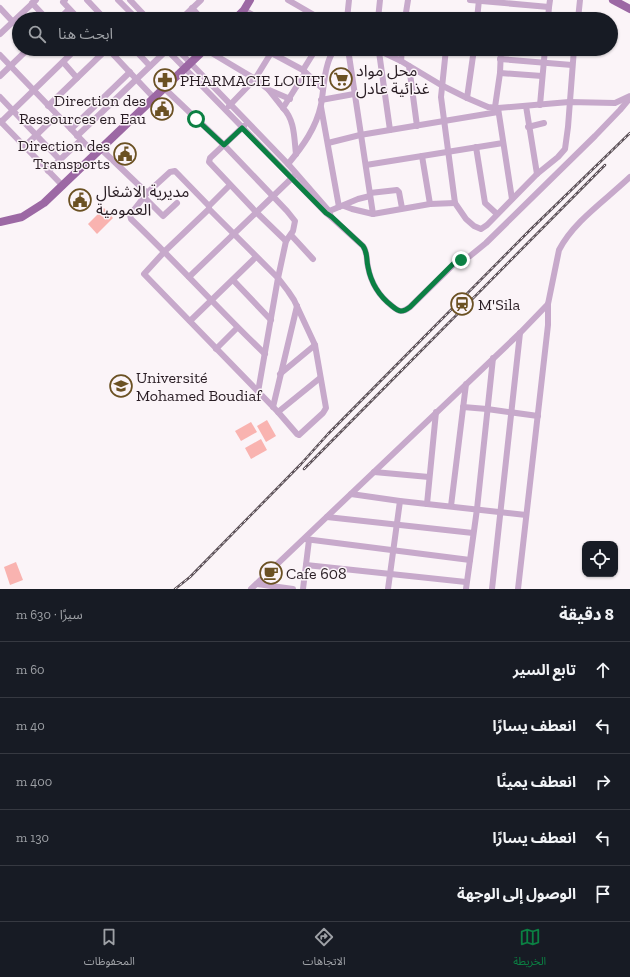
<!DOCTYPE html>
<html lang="ar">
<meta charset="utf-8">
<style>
body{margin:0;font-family:"Zilla Slab","Noto Sans Arabic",serif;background:#20242c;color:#f1f3f6;direction:rtl}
.controls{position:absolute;right:12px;bottom:12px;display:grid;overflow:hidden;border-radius:8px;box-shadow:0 1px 3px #0004}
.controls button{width:36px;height:36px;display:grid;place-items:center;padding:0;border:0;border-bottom:1px solid #363941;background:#171b24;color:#f1f3f6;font:20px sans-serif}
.stop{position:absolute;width:12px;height:12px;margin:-9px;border:3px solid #0b8043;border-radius:50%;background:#fff}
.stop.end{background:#0b8043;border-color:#fff;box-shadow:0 1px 4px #0008}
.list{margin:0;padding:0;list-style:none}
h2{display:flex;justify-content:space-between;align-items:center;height:52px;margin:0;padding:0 16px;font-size:17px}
h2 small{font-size:13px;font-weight:400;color:#9ea1a6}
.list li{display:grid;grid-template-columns:26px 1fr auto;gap:12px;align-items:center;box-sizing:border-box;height:56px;padding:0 16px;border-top:1px solid #363941}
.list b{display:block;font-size:15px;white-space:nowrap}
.list em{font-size:13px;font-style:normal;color:#9ea1a6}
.icon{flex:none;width:22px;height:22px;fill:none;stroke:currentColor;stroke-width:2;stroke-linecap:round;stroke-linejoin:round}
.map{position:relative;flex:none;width:630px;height:589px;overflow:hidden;direction:ltr}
.search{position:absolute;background:#171b24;box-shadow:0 1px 3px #0004;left:12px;right:12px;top:12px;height:44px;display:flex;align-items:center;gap:10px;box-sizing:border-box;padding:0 14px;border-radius:22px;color:#9ea1a6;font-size:15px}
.sheet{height:332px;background:#171b24}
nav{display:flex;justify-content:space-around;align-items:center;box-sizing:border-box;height:56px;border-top:1px solid #363941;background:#171b24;font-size:11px;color:#9ea1a6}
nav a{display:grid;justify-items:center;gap:2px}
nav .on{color:#0b8043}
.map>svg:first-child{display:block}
.green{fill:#f9b3b0}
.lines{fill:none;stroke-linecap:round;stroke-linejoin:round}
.minor{stroke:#c7a9cb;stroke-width:6}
.major{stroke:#9c68a4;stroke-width:8}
.rail-casing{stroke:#5d5259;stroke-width:2.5}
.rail{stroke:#fbf4f8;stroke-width:1;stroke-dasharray:3;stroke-linecap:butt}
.route{stroke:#0b8043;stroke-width:5}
.labels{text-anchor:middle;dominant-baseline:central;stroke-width:3;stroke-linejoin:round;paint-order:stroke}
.poi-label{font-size:16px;fill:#291d24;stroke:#fbf4f8;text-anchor:start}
</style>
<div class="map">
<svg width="630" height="589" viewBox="0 0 630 589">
<rect width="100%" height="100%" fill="#fbf4f8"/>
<g class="green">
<path d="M104 208 113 218 97 234 88 224Z"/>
<path d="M267 420 276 436 266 442 257 426Z"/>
<path d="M251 422 257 432 241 441 235 431Z"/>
<path d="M261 439 267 450 251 459 245 448Z"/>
<path d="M16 562 23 580 10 585 4 567Z"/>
</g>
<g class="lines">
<g class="minor">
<path d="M65 0 63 2 79 19"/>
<path d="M87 0 105 19"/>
<path d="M118 0 137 19"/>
<path d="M130 0 148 19"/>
<path d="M288 0 321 19"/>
<path d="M470 0 549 7 550 0"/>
<path d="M32 3 47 19"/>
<path d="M0 8 13 22"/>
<path d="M192 8 202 19"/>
<path d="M244 10 260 19"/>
<path d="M59 19 69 9"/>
<path d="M181 19 201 0"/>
<path d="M347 19 349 0"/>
<path d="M378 19 380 0"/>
<path d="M405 19 408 0"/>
<path d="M477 19 479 0"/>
<path d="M548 19 549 7"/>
<path d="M578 19 580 0"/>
<path d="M0 34 36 0"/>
<path d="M108 49 154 98"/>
<path d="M134 49 150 66"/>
<path d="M166 49 326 213 331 217 363 246C368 253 366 259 368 267 371 283 379 296 392 306 399 312 402 313 410 307L455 263 470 256 486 243 595 136 620 110 630 98"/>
<path d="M177 49 288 164 329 211 331 217"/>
<path d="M205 49 255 79 268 89 283 108"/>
<path d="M264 49 303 70 322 88"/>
<path d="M348 49 373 214"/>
<path d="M376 49 401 61 441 85 467 98 488 107 498 108 569 102 615 103 630 96"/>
<path d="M446 49 441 97 455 203 466 219 474 226 481 229 487 225 537 174 558 157 565 149 568 127 574 49"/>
<path d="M379 52 390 130"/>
<path d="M0 55 95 154"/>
<path d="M500 59 572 65"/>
<path d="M401 61 402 49"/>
<path d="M63 62 77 78"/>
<path d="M409 66 417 126"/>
<path d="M303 70 316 49"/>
<path d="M500 73 542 76"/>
<path d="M0 76 28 49"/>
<path d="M164 88 224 145 287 211 295 221 293 231 286 241 278 278 258 392"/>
<path d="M269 90 290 99"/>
<path d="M0 97 60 160"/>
<path d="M467 98 474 49"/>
<path d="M321 100 354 94"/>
<path d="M540 105 545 49"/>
<path d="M48 106 107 49"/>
<path d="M229 106 255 79 271 53"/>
<path d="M526 106 537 174"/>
<path d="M321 107 339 207"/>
<path d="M495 107 500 73 501 49"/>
<path d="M498 108 512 199"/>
<path d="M0 121 63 186"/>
<path d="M1 122 76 49"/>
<path d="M244 126 210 158 209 162 256 212 286 241"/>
<path d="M528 127 544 123"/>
<path d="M71 129 130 72"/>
<path d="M77 136 167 50"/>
<path d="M328 143 360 135 498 112"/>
<path d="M25 146 57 115"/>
<path d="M476 147 485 203 497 214"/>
<path d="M101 149 147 193"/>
<path d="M296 154C294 138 295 120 283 108L305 73"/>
<path d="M422 156 430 204"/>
<path d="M288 164C303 146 316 128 321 105 324 89 324 62 335 49"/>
<path d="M366 165 503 143"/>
<path d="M48 171 81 140"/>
<path d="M370 193 397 190 399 192 402 208"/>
<path d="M144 197 163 216 177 203"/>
<path d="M209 206 230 185"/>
<path d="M344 206 352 209 373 214 430 204 455 203"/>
<path d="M209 209 165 251 144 274 278 412 297 434 299 435 323 413 326 408 315 345 294 300 288 291 278 278 209 209V206L175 171 170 172 147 193 130 215 131 219C177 263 219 310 265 354"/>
<path d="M327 212 358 199 370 196"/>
<path d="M291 235 313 259"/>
<path d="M189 277 294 176"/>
<path d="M233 280 271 320"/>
<path d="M190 321 256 257"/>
<path d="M216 349 237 328"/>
<path d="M280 374 315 345"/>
<path d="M273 407 297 306"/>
<path d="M463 407 487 409 538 416"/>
<path d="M278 412 320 378"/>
<path d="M374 472 429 477"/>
<path d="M351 494 400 501 526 515"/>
<path d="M427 504 436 412"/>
<path d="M451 506 466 384"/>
<path d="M327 517 473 533"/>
<path d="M305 539 470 560"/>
<path d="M306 565 466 582"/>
<path d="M257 584 293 589"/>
<path d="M251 589 520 333 548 304 559 250C574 221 606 200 630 177"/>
<path d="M303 589 309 540"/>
<path d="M388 589 400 501"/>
<path d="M466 589 477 509 493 358"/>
<path d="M492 589 520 333"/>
<path d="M518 589 548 325V304"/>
</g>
<g class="major">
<path d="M613 0 630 9"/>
<path d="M235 19 244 10 250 0"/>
<path d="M0 222 22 217 44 203 205 49"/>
</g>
<g class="rail-casing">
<g id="rail">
<path d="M304 469 605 165"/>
<path d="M175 589 190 577 301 464 328 434 530 230 630 133"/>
</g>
</g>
<use href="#rail" class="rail"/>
</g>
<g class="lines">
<path class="route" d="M196 119 224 145 242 128 326 213 332 217 363 246C368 253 366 259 368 267 371 283 379 296 392 306 399 312 402 313 410 307L453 264 461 260"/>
</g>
<defs>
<g id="supermarket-ring" transform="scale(1.15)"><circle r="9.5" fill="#fbf4f8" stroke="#6b5123" stroke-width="1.5"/><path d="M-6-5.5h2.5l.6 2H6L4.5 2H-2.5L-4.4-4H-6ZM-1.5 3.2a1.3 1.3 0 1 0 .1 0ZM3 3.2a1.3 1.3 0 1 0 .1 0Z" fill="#6b5123"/></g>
<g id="pharmacy-ring" transform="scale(1.15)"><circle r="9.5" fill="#fbf4f8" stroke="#6b5123" stroke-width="1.5"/><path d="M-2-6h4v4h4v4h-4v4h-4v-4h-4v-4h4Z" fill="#6b5123"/></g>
<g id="civic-ring" transform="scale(1.15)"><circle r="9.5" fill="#fbf4f8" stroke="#6b5123" stroke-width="1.5"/><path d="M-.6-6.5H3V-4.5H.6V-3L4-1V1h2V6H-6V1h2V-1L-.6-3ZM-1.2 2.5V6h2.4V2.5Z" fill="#6b5123"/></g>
<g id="station-ring" transform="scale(1.15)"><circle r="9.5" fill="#fbf4f8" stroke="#6b5123" stroke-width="1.5"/><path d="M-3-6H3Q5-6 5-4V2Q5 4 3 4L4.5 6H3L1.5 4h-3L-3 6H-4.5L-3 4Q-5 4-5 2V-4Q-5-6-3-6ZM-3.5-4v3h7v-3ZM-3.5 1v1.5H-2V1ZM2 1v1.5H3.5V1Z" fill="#6b5123"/></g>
<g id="university-ring" transform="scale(1.15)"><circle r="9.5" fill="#fbf4f8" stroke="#6b5123" stroke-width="1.5"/><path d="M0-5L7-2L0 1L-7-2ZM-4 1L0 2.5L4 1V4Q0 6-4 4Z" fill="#6b5123"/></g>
<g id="cafe-ring" transform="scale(1.15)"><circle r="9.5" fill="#fbf4f8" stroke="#6b5123" stroke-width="1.5"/><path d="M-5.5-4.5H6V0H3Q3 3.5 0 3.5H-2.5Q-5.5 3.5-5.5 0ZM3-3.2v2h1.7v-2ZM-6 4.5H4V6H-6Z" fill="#6b5123"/></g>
</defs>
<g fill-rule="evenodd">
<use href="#supermarket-ring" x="341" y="79"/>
<use href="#pharmacy-ring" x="165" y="80"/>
<use href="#civic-ring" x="162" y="109"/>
<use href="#civic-ring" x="125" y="154"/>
<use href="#civic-ring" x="80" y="200"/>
<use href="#station-ring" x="462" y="304"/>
<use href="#university-ring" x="121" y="386"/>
<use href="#cafe-ring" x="271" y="573"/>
</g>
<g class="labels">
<g class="poi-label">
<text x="356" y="70">محل مواد<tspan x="356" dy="18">غذائية عادل</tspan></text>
<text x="180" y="80">PHARMACIE LOUIFI</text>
<text x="146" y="100" text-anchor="end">Direction des<tspan x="146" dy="18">Ressources en Eau</tspan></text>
<text x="110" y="145" text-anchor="end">Direction des<tspan x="110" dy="18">Transports</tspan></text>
<text x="96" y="191">مديرية الاشغال<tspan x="96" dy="18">العمومية</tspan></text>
<text x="478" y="304">M'Sila</text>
<text x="136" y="377">Université<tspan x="136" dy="18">Mohamed Boudiaf</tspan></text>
<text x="286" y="573">Cafe 608</text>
</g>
</g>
</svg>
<div class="controls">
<button><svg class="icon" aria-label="locate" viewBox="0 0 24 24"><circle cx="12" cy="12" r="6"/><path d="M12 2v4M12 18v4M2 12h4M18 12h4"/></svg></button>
</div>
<div class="stop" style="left:196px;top:119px"></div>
<div class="stop end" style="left:461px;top:260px"></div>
<div class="search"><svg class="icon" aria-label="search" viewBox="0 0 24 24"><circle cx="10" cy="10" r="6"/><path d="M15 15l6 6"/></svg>ابحث هنا</div>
</div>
<section class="sheet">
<h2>8 دقيقة<small>سيرًا · 630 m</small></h2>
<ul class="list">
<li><svg class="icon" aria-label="ahead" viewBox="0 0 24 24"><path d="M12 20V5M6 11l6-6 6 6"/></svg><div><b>تابع السير</b></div><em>60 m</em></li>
<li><svg class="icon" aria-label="left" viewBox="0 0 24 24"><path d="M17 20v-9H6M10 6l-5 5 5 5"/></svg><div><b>انعطف يسارًا</b></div><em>40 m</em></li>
<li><svg class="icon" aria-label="right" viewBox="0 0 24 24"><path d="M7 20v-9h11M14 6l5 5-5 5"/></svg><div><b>انعطف يمينًا</b></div><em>400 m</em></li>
<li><svg class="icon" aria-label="left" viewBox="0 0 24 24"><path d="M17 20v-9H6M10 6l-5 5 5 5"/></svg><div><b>انعطف يسارًا</b></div><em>130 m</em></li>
<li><svg class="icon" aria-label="arrive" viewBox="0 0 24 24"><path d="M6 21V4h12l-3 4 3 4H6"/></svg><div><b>الوصول إلى الوجهة</b></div></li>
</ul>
</section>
<nav>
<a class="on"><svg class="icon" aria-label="map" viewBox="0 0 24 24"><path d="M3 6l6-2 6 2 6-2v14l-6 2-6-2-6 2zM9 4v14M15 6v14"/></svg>الخريطة</a>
<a><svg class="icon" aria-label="directions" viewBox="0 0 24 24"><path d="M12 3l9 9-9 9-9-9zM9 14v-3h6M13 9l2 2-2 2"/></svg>الاتجاهات</a>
<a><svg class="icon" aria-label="saved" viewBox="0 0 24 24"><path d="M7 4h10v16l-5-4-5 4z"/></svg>المحفوظات</a>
</nav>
